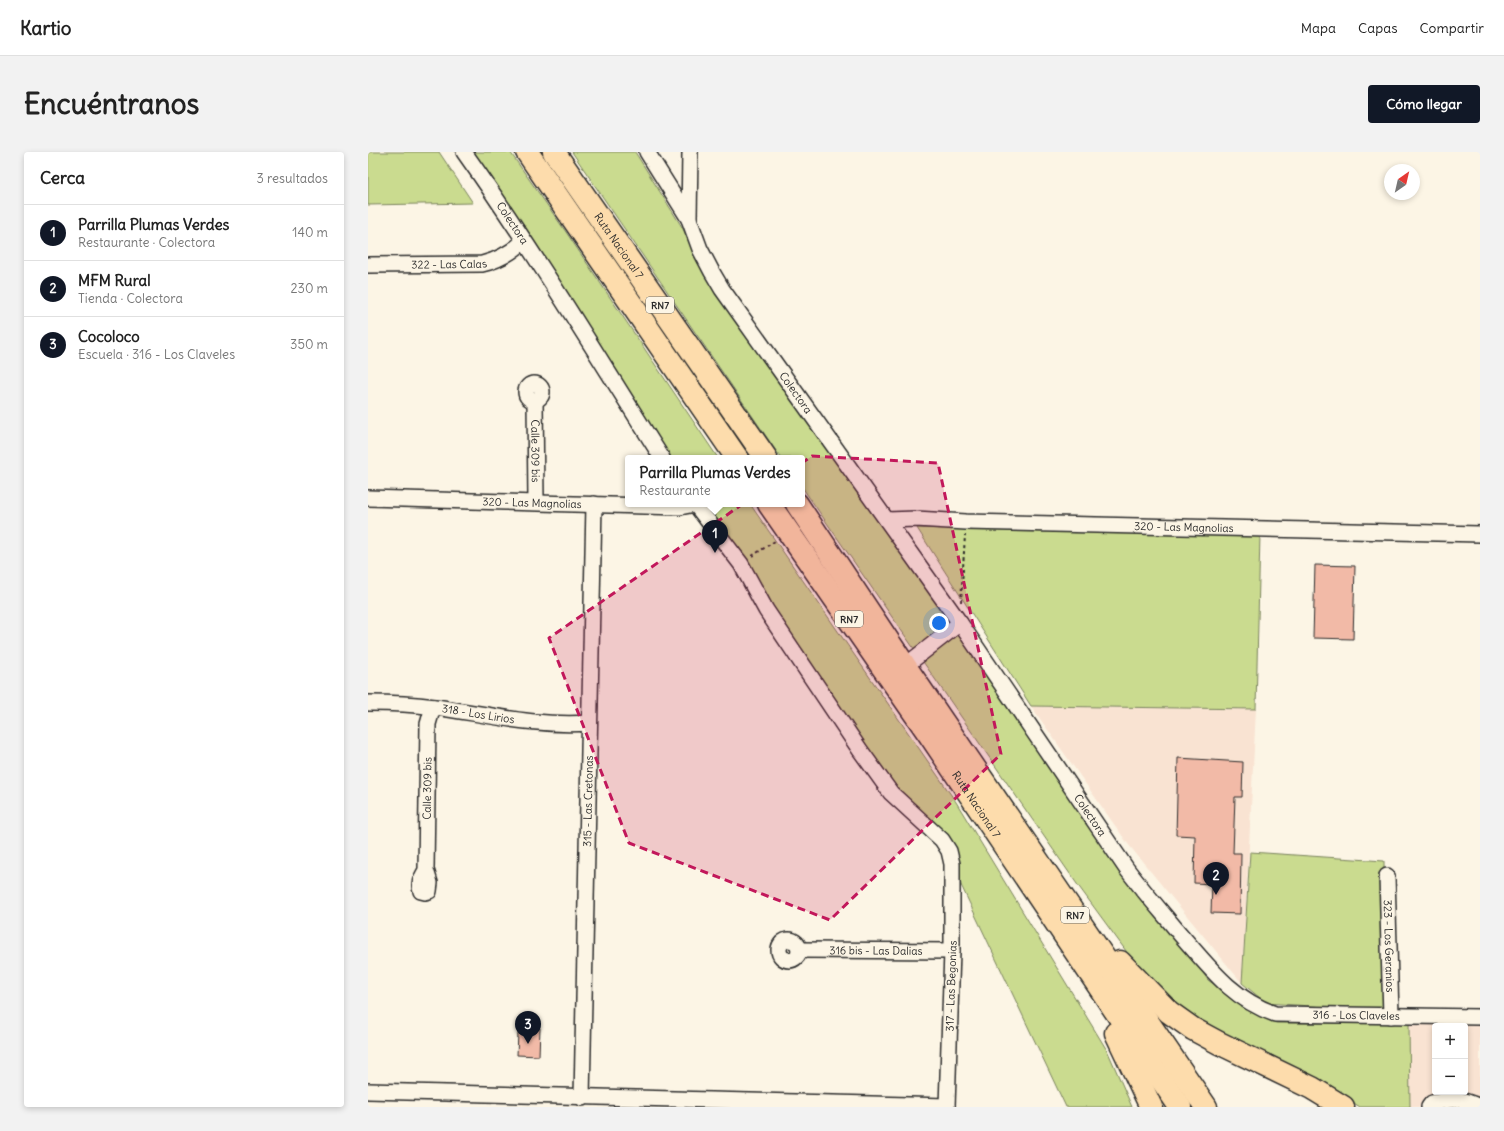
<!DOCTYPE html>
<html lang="es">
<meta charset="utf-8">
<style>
body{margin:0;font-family:Delius,sans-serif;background:#f2f2f2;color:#222}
.controls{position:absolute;right:12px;bottom:12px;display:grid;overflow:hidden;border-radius:4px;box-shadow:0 2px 6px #0003}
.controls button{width:36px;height:36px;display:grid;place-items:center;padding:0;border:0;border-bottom:1px solid #e0e0e0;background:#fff;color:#222;font:20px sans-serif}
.compass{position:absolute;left:1016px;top:12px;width:36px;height:36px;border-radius:50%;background:#fff;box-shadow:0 2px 6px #0003;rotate:34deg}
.you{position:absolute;left:571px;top:471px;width:14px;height:14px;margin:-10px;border:3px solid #fff;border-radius:50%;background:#1a73e8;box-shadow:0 0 0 6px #1a73e833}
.badge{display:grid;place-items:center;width:26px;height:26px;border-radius:50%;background:#111827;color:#fff;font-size:13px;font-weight:700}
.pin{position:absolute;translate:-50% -33px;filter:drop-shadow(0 1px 2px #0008)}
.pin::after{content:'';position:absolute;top:21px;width:14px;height:12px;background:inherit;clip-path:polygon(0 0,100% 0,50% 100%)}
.popup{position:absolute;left:257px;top:303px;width:180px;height:52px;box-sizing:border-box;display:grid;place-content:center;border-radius:4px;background:#fff;filter:drop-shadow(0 1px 3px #0005);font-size:13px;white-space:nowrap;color:#767676}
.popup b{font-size:15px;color:#222}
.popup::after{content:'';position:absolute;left:50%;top:100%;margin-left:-8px;border:8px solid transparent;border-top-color:#fff}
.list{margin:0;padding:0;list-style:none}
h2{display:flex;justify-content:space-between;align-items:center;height:52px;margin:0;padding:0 16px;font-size:17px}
h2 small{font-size:13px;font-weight:400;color:#767676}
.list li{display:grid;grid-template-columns:26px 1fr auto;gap:12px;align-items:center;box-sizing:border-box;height:56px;padding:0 16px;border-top:1px solid #e0e0e0}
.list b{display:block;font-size:15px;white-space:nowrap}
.list p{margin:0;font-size:13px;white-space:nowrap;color:#767676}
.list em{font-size:13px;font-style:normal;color:#767676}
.map{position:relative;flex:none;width:1112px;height:955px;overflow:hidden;border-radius:4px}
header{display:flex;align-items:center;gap:24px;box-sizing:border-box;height:56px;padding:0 20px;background:#fff;border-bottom:1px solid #e0e0e0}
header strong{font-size:19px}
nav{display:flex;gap:22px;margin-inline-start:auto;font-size:14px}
.intro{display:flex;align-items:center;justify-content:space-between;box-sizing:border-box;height:96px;padding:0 24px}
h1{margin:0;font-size:28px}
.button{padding:10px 18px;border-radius:4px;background:#111827;color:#fff;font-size:14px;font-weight:700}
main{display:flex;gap:24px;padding:0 24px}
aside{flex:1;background:#fff;border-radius:4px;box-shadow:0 2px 6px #0003}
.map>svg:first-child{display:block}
.built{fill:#f9e3d2;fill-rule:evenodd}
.green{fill:#cadb8f;stroke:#7a835d}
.building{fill:#f2baa7;stroke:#2b2b2b}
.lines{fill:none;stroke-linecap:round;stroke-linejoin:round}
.minor-casing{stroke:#2b2b2b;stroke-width:18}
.highway-casing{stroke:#2b2b2b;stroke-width:25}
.path{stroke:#2b2b2b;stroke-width:2;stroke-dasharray:3 3;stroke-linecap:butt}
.minor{stroke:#fcf5e5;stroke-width:15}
.highway{stroke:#fddcac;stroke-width:22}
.marked{fill:#c2185b;fill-opacity:0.2;stroke:#c2185b;stroke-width:3;stroke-dasharray:8 5;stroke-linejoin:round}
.labels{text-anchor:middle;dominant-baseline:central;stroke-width:3;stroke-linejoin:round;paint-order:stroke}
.shield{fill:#fcf5e5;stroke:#6a6863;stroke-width:1}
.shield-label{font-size:10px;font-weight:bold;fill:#2b2b2b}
.street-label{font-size:11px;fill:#2b2b2b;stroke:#fcf5e5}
</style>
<header>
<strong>Kartio</strong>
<nav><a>Mapa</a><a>Capas</a><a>Compartir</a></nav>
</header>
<div class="intro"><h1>Encuéntranos</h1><a class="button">Cómo llegar</a></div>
<main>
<aside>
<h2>Cerca<small>3 resultados</small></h2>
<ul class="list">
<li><span class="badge">1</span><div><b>Parrilla Plumas Verdes</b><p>Restaurante · Colectora</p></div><em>140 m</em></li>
<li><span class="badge">2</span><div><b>MFM Rural</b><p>Tienda · Colectora</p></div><em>230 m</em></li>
<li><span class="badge">3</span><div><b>Cocoloco</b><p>Escuela · 316 - Los Claveles</p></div><em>350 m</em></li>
</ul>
</aside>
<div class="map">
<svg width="1112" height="955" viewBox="0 0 1112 955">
<rect width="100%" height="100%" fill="#fcf5e5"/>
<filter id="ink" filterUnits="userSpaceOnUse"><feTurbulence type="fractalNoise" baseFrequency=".025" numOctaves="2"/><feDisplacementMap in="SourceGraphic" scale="8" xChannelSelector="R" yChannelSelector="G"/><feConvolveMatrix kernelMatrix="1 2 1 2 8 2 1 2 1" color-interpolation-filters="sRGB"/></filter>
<g filter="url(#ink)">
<g class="built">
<path d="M663 554 888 557 874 831 760 692Z"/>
<path d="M1041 871 1112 872V955H1042ZM1067 874H1097V940H1067Z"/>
</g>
<g class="green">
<path d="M0 0H71L105 51 0 53Z"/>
<path d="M103 0H142L198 80 350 306H298Z"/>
<path d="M204 0H267L314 75 328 105 840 828 872 851 908 871H1041L1042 955H992L952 929 836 877 780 829 709 732 434 335V306H413Z"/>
<path d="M333 352H382L588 650 740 900 764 955H698L593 733 586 696 566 669 533 642 486 581Z"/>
<path d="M549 376 892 382 888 557 663 554Z"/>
<path d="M882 700 1016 709 1017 859 898 851 874 831Z"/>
</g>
<g class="building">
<path d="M947 413 987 414 985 487 945 486Z"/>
<path d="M810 606 875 610 874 645H867L865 701H873L872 762 843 761 844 732 826 731 827 684 808 683Z"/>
<path d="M162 875 172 876 171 904 149 903 150 881H162Z"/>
</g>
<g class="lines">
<g class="minor-casing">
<g id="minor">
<path id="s1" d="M96 0C166 99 229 203 294 306"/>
<path id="s2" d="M279 0 321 67 332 97 344 120 354 137 592 471 758 716C775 739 794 760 812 782 841 815 864 847 907 862L1112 865"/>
<path d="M321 67 322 0"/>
<path id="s3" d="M0 113 114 112C131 108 143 101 156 89"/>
<circle cx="166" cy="240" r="8"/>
<path id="s4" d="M167 248 168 350"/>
<path id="s5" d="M0 346 312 355 327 352"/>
<path d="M327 352 373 412 398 458 492 598 523 641 574 688 581 699 584 712V799L579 955"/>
<path id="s6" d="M519 368 548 367 598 370 1112 382"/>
<path d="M537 514 592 471"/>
<path id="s7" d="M0 551C22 551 45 552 67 555 118 562 169 575 221 571"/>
<path id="s8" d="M58 718C54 725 50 731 53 739L57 740 61 739 62 731 58 718 60 572 65 555"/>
<path id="s9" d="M1019 724 1023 864"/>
<circle cx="421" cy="798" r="10"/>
<path id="s10" d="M431 798 584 799"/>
<path d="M0 939 579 954"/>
<path id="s11" d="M214 946 226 352"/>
<path d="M1061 955 1064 951C1087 947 1090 945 1112 955"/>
</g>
</g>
<g class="highway-casing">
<g id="highway">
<path d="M159 0 369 306"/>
<path id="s12" d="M186 0 398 306"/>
<path id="s13" d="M401 352 561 582 812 955"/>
<path d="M429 352 539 517 838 955"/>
<path d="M752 810 801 860 825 877 851 891 944 936 975 955"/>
<path d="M748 881 783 955"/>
</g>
</g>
<g class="path">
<path d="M384 404 407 389"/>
<path d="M593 450 597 383"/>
</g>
<use href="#minor" class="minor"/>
<use href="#highway" class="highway"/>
</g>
</g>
<path class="marked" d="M444 304 570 311 633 602 462 768 261 691 181 486Z"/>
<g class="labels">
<g class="shield">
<rect x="278" y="145" width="28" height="16" rx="3"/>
<rect x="467" y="459" width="28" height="16" rx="3"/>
<rect x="693" y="755" width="28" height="16" rx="3"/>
</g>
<g class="shield-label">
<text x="292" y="153">RN7</text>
<text x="481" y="467">RN7</text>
<text x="707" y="763">RN7</text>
</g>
<g class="street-label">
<text stroke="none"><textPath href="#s1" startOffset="86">Colectora</textPath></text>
<text stroke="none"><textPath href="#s12" startOffset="114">Ruta Nacional 7</textPath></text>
<text stroke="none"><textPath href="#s3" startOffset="81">322 - Las Calas</textPath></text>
<text stroke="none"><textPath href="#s2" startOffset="284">Colectora</textPath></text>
<text stroke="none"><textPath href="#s4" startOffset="51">Calle 309 bis</textPath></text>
<text stroke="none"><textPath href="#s5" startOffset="164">320 - Las Magnolias</textPath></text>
<text stroke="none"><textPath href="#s6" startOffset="297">320 - Las Magnolias</textPath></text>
<text stroke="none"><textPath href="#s7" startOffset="111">318 - Los Lirios</textPath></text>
<text stroke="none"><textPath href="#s8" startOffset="134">Calle 309 bis</textPath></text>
<text stroke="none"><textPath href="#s11" startOffset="297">315 - Las Cretonas</textPath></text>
<text stroke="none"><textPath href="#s13" startOffset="365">Ruta Nacional 7</textPath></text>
<text stroke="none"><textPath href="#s2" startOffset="799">Colectora</textPath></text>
<text stroke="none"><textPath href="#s9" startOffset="70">323 - Los Geranios</textPath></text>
<text stroke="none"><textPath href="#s10" startOffset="77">316 bis - Las Dalias</textPath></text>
<text transform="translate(583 834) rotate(-88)">317 - Las Begonias</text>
<text stroke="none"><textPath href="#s2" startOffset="1155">316 - Los Claveles</textPath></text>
</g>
</g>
</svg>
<div class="controls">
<button>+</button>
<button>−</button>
</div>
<svg class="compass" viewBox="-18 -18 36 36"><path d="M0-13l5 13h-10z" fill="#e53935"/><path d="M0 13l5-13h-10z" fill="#767676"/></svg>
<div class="you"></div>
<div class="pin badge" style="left:347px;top:401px">1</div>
<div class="popup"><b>Parrilla Plumas Verdes</b>Restaurante</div>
<div class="pin badge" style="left:848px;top:743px">2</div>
<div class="pin badge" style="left:160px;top:892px">3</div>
</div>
</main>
